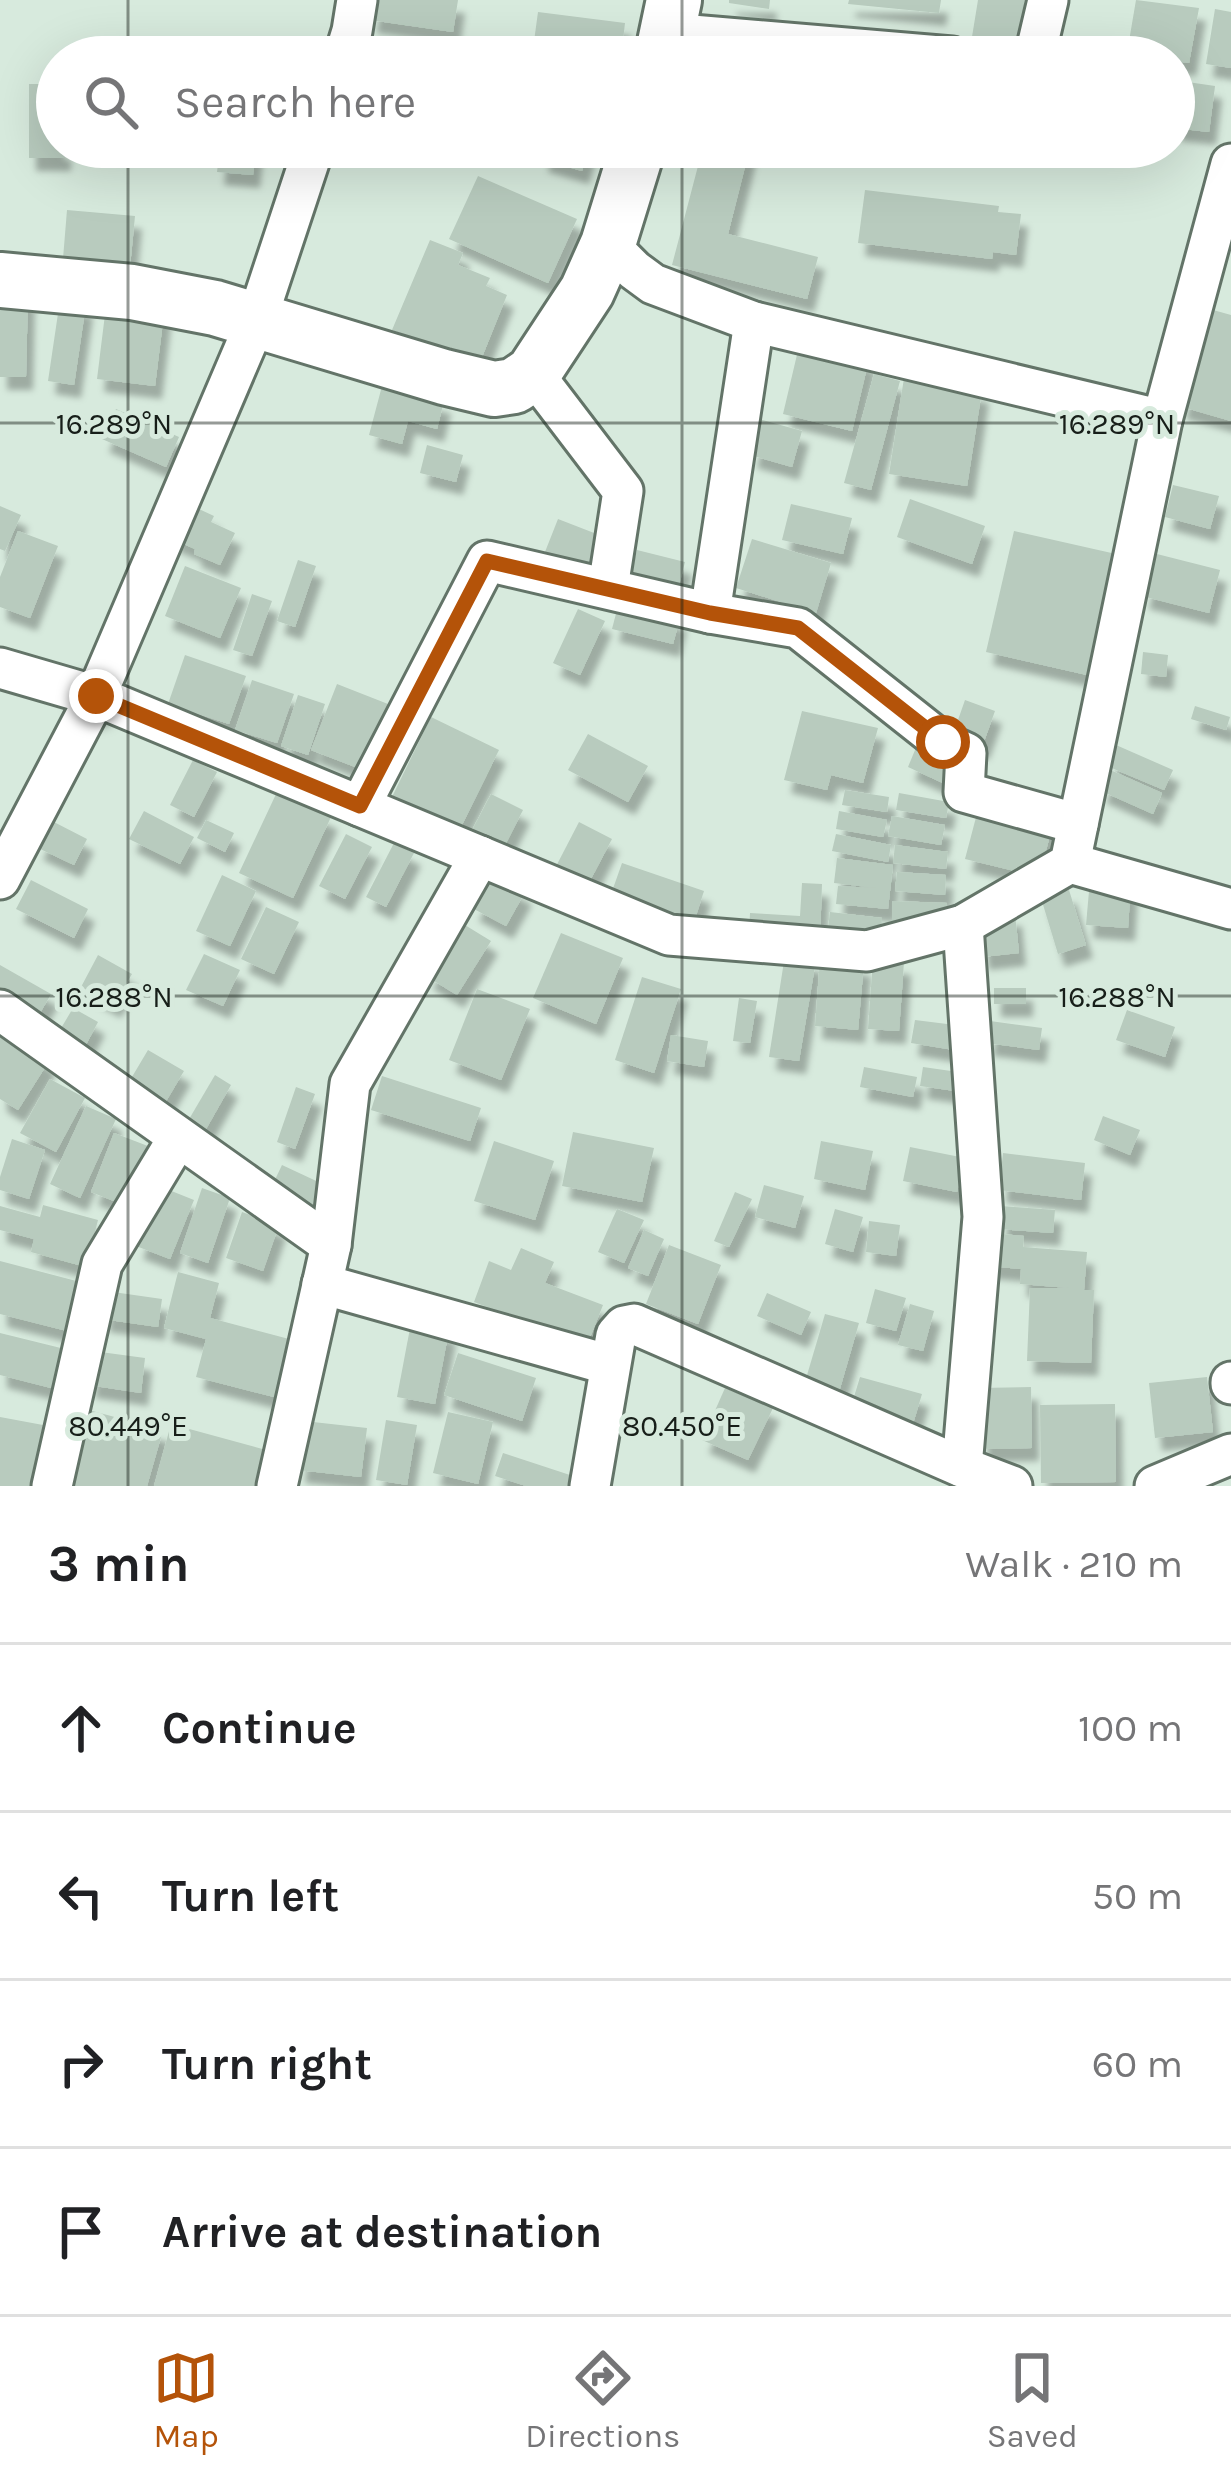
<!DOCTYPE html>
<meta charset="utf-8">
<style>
body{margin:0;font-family:Karla,sans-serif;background:#f2f2f2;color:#202124}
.stop{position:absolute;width:36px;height:36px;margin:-27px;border:9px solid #b45309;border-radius:50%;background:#fff}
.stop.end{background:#b45309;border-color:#fff;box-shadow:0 3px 12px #0008}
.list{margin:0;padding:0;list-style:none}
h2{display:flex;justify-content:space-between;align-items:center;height:156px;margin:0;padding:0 48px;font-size:51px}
h2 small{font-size:39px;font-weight:400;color:#757577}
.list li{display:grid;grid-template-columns:78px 1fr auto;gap:36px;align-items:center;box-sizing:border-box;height:168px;padding:0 48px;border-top:3px solid #e0e0e0}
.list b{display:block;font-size:45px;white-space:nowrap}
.list em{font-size:39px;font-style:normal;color:#757577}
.icon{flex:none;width:66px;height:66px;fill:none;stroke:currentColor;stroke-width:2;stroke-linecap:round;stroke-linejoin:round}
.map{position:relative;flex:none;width:1231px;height:1486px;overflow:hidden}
.search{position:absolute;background:#fff;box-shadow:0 12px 48px #0002;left:36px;right:36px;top:36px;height:132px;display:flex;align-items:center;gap:30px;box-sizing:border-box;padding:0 42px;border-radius:66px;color:#757577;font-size:45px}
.sheet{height:828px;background:#fff}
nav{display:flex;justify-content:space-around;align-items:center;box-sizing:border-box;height:168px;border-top:3px solid #e0e0e0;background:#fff;font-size:33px;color:#757577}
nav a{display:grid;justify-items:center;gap:6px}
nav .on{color:#b45309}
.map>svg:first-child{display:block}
.building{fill:#b8cbbe;filter:url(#shadow)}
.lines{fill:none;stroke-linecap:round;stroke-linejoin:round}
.street-casing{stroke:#637468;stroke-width:45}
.secondary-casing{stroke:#637468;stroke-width:60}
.street{stroke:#fff;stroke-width:39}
.secondary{stroke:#fff;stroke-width:54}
.route{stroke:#b45309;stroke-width:15}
.ticks{fill:none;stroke:#171e19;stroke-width:3;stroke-opacity:0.45}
.ticks-label{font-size:30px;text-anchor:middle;fill:#171e19;stroke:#d7eadd;stroke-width:10;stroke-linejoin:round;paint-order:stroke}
</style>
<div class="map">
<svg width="1231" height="1486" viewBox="0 0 1231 1486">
<defs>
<filter id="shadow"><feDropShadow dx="7" dy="13" stdDeviation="3" flood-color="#0004"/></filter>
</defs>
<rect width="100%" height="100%" fill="#d7eadd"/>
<g class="building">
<path d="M373 0H458L453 32 370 20Z"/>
<path d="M729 0H770L769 9 729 3Z"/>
<path d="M849 0H941L939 13 848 4Z"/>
<path d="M978 0H1025L1017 50 971 43Z"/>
<path d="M1136 0 1199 8 1189 63 1174 61V57L1127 53Z"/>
<path d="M1215 9 1231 12V68L1206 64Z"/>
<path d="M538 12 625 23 621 57 532 56Z"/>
<path d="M400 47 452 54V57H398Z"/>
<path d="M1174 80 1215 86 1209 132 1174 128Z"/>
<path d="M29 84H57V147H64V158H29Z"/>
<path d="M220 147H256L253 175 217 172Z"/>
<path d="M544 147H589L582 171 541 159Z"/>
<path d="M703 147H750L728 234 818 257 807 299 672 265Z"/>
<path d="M478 176 577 219 548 283 449 239Z"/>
<path d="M865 190 999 206 998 212 1021 214 1016 255 993 252 992 259 858 243Z"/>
<path d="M67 210 135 216 129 277 62 271Z"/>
<path d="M430 240 463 253 458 265 490 278 486 286 507 295 474 377 428 360V343L392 330Z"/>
<path d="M0 293H28L26 377H0Z"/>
<path d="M107 298 165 305 155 386 97 379Z"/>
<path d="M60 300 86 304 74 385 48 381Z"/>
<path d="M1206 308 1231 315V421L1179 406Z"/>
<path d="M800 342 869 359 852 431 783 414Z"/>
<path d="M874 374 900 381 871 490 844 483Z"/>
<path d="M904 378 982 390 967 486 889 474Z"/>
<path d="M382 386 444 401 437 429 408 421 402 444 369 435Z"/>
<path d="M116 409 179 437 166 467 102 439Z"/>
<path d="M759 419 802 431 792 467 750 455Z"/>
<path d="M427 445 463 455 456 482 420 473Z"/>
<path d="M1173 485 1219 496 1210 529 1165 517Z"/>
<path d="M910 499 985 526 972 564 897 537Z"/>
<path d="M186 503 214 516 211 522 235 533 220 565 194 554 195 549 170 538Z"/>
<path d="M791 504 852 518 843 554 782 540Z"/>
<path d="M0 506 21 515 5 551 0 549Z"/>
<path d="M558 519 607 538 593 576 543 557Z"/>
<path d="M18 531 58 546 30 618 0 607V577Z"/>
<path d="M1014 531 1116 554 1087 675 986 652Z"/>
<path d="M752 539 831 563 816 613 736 588Z"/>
<path d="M637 550 685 562 676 597 628 585Z"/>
<path d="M1153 553 1220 570 1209 613 1142 596Z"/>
<path d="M298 560 316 566 295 627 277 621Z"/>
<path d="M185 566 241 588 220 638 165 616Z"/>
<path d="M252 594 272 601 252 656 233 650Z"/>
<path d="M619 602 680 618 673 644 612 629Z"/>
<path d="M578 609 605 621 580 675 553 663Z"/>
<path d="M1143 652 1168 655 1166 677 1141 674Z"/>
<path d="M185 655 246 676 229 724 168 704Z"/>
<path d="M252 680 294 694 277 743 235 730Z"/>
<path d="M337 684 388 704 363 770 311 750Z"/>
<path d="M298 695 325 704 308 755 281 746Z"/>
<path d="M965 700 995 711 982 747 952 737Z"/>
<path d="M1195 706 1230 717 1226 730 1191 719Z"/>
<path d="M802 711 878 728 863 783 831 775 827 790 784 780Z"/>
<path d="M431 717 499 750 459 831 391 799Z"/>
<path d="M588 734 648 766 628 802 568 770Z"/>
<path d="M920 738 958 755 945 784 908 767Z"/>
<path d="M1116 745 1173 770 1164 790 1107 766Z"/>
<path d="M193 760 217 772 194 817 170 805Z"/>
<path d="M1108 769 1162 793 1153 814 1099 790Z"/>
<path d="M845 790 889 797 887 812 842 805Z"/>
<path d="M277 792 331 817 293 898 239 873Z"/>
<path d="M899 793 949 802 946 818 896 810Z"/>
<path d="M491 794 523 810 500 855 468 838Z"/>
<path d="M979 806 1053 824 1039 877 965 859Z"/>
<path d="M144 811 194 837 180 864 129 839Z"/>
<path d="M839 811 887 820 883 837 836 829Z"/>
<path d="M892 816 945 825 941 845 888 836Z"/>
<path d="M50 820 87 839 74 865 36 847Z"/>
<path d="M206 820 234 833 225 852 197 838Z"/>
<path d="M579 822 612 839 584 892 551 876Z"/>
<path d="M346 834 372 847 345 899 319 886Z"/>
<path d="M836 834 891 845 888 862 832 851Z"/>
<path d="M394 843 414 853 386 907 366 897Z"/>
<path d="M895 845 948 852 946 869 893 863Z"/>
<path d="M837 858 893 865 888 909 836 904 838 886 876 888 834 883Z"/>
<path d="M622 863 704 891 692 928 609 900Z"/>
<path d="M897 872 946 875 945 895 895 891Z"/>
<path d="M490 874 525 892 506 926 472 908Z"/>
<path d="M222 875 256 891 230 946 196 931Z"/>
<path d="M31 880 88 909 74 938 16 909Z"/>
<path d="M1090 880 1131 883 1128 928 1086 925Z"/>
<path d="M802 883 822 884 820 938 749 933 750 913 800 916Z"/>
<path d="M1069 890 1086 945 1058 954 1041 898Z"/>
<path d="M892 901 947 903V925L892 923Z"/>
<path d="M266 907 299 922 274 974 241 959Z"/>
<path d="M830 912 882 918 881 934 828 929Z"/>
<path d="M1015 913 1019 953 982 957 978 917Z"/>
<path d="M460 922 491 941 457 995 426 976Z"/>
<path d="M561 933 623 958 596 1024 533 998Z"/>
<path d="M204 954 240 970 223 1006 186 990Z"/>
<path d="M98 955 132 974 114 1005 81 987Z"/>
<path d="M785 955 816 960 799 1061 769 1057Z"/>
<path d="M873 959 904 962 899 1031 868 1029Z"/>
<path d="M820 960 864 963 858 1030 815 1026Z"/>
<path d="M0 965 51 994 36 1020 0 998Z"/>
<path d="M642 977 681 989 654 1073 615 1060Z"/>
<rect x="994" y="988" width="32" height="16"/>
<path d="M477 989 530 1009 501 1080 449 1060Z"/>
<path d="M739 998 757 1001 750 1043 733 1041Z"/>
<path d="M73 1008 98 1022 80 1056 54 1040Z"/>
<path d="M1127 1010 1175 1027 1165 1057 1116 1040Z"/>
<path d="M915 1020 963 1026 960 1051 911 1043Z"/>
<path d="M990 1021 1042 1028 1039 1050 986 1043Z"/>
<path d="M0 1030 49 1061 18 1110 0 1099Z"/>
<path d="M671 1035 708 1041 704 1067 667 1061Z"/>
<path d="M148 1050 184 1071 162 1108 126 1087Z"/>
<path d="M864 1067 917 1077 913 1097 860 1087Z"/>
<path d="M923 1067 965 1073 962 1092 920 1086Z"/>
<path d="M215 1075 231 1085 202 1136 185 1126Z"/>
<path d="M382 1076 481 1108 470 1141 371 1110Z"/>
<path d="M50 1079 85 1098 56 1152 20 1133Z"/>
<path d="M296 1087 315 1094 295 1149 277 1142Z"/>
<path d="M86 1106 116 1119 80 1198 50 1184Z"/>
<path d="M1103 1116 1140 1130 1130 1155 1094 1140Z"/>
<path d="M573 1132 654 1148 642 1202 562 1186Z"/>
<path d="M114 1133 153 1148 129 1207 91 1192Z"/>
<path d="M12 1139 45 1150 29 1199 0 1190V1177Z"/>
<path d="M494 1141 554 1161 535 1220 474 1201Z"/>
<path d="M821 1141 873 1151 865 1190 814 1179Z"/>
<path d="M910 1147 965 1158 957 1192 903 1181Z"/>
<path d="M1003 1153 1085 1163 1081 1200 999 1190Z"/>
<path d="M282 1165 327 1186 317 1208 272 1186Z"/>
<path d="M764 1185 804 1196 795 1228 755 1217Z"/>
<path d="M159 1186 194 1200 170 1259 136 1246Z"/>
<path d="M202 1188 230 1198 208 1263 180 1253Z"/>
<path d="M735 1192 752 1199 729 1247 714 1241Z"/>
<path d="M43 1205 98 1220 86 1267 31 1252 34 1239 0 1230V1206L40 1217Z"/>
<path d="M1001 1206 1055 1210 1053 1233 999 1229Z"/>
<path d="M617 1209 644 1220 624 1263 598 1252Z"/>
<path d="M835 1209 863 1217 853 1252 825 1244Z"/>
<path d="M242 1212 279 1225 263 1271 226 1258Z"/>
<path d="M869 1221 900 1225 896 1256 866 1252Z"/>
<path d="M644 1230 664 1239 648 1276 628 1268Z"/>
<path d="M990 1233 1024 1236 1023 1247 1087 1252 1084 1290H1094L1091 1363 1027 1361 1030 1288H1069L1020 1284 1021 1269 987 1266Z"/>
<path d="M669 1245 721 1265 698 1324 646 1304Z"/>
<path d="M521 1248 554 1262 545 1283 603 1305 587 1345 474 1302 489 1261 511 1270Z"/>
<path d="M0 1261 84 1283 71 1332 0 1314Z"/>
<path d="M178 1272 219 1283 210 1318 289 1339 274 1397 196 1377 206 1339 164 1328Z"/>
<path d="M875 1289 906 1298 896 1331 866 1323Z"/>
<path d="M106 1291 162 1299 158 1327 102 1319Z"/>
<path d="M767 1293 811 1312 801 1335 757 1316Z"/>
<path d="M910 1304 934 1311 923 1351 898 1345Z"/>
<path d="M825 1314 859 1323 839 1392 805 1382Z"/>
<path d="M411 1323 449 1330 435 1404 397 1397Z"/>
<path d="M0 1333 73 1351 63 1391 0 1375Z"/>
<path d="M93 1351 145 1358 141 1393 88 1385Z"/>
<path d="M458 1353 536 1378 522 1421 444 1395Z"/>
<path d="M860 1377 922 1394 912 1427 850 1410Z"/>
<path d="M1207 1377 1213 1432 1155 1438 1149 1383Z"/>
<path d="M1031 1387 1032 1448 981 1449 980 1388Z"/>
<path d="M725 1388 773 1408 748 1460 702 1440Z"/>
<path d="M1115 1404 1116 1482 1041 1483 1040 1405Z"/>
<path d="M85 1409 163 1430 147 1486H63Z"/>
<path d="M448 1412 493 1422 478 1484 433 1473Z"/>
<path d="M0 1417 43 1425 35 1464 40 1465 37 1486H0Z"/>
<path d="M386 1420 417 1425 407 1485 376 1480Z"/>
<path d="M304 1421 367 1428 361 1477 298 1470Z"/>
<path d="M171 1424 266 1450 256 1486H154Z"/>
<path d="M503 1453 573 1476 569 1486H526L495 1476Z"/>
</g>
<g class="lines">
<g class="street-casing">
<g id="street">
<path d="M668 33 952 57"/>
<path d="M344 57 352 31 357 0"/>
<path d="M1031 57 1036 51 1048 0"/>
<path d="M608 244 634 270 653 284 754 322 1162 420"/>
<path d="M533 373 623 491 608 588"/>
<path d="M710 613 798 628 942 742 966 753 964 792 1078 824"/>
<path d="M0 668 96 696 669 935 867 951 963 925 1070 863 1162 420 1231 164"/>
<path d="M360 806 487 561 710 613 754 322"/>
<path d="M1070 863 1231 909"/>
<path d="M0 879 96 696 257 319 314 147"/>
<path d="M0 1010 331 1245"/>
<path d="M322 1284 610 1365"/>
<path d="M1231 1382V1384"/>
<path d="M962 1467 983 1217 963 925"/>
<path d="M52 1486 102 1264 178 1138"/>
<path d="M277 1486 331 1245 350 1084 480 856"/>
<path d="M590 1486 616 1335 624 1326 634 1324 962 1467 1012 1486"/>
<path d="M1155 1486 1231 1454"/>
</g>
</g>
<g class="secondary-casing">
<g id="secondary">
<path d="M662 57 674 0"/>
<path d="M0 280 132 292 215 308 444 377 494 389 514 386 533 373 587 291 608 244 638 147"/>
</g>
</g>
<use href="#street" class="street"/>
<use href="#secondary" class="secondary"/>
</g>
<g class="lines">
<path class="route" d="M96 696 360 806 487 561 710 613 798 628 943 742"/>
</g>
<path class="ticks" d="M128 0V57M682 0V57M128 147V1486M682 147V1486M0 423H1231M0 996H1231"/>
<g class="ticks-label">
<text x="114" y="434">16.289°N</text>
<text x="1117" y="434">16.289°N</text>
<text x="114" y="1007">16.288°N</text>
<text x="1117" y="1007">16.288°N</text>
<text x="128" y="1436">80.449°E</text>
<text x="682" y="1436">80.450°E</text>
</g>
</svg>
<div class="stop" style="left:943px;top:742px"></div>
<div class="stop end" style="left:96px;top:696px"></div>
<div class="search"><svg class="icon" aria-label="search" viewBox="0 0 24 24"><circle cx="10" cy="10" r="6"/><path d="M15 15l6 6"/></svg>Search here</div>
</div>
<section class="sheet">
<h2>3 min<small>Walk · 210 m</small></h2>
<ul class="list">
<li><svg class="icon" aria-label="ahead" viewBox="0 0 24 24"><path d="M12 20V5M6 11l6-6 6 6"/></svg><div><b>Continue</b></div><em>100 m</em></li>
<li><svg class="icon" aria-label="left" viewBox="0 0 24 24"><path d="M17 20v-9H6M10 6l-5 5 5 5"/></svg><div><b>Turn left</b></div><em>50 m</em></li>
<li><svg class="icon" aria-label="right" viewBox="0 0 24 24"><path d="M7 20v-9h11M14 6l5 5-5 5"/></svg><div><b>Turn right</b></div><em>60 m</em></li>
<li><svg class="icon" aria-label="arrive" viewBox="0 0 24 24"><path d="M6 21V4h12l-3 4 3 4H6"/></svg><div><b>Arrive at destination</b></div></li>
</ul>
</section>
<nav>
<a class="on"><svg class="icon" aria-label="map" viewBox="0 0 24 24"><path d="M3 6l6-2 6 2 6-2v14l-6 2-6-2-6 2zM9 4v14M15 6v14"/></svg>Map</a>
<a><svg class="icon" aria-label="directions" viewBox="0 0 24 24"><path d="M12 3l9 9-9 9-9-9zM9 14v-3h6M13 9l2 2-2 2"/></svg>Directions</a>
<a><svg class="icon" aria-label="saved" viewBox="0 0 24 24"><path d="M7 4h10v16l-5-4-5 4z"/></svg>Saved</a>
</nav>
